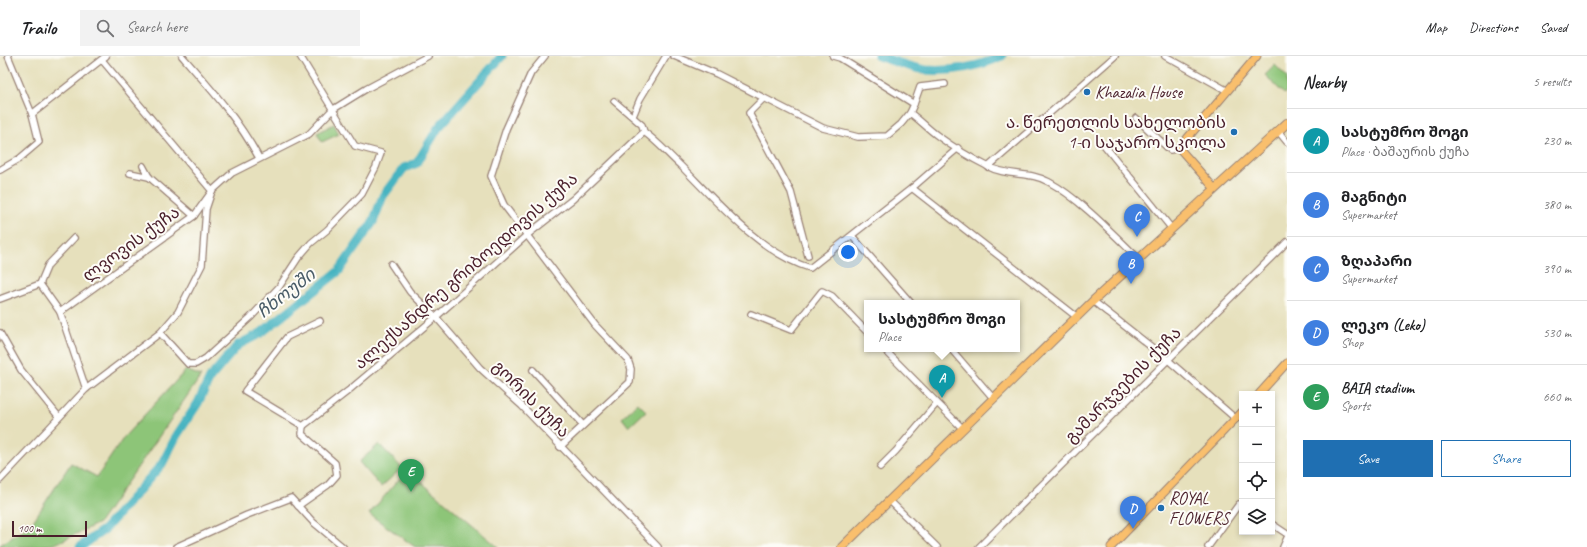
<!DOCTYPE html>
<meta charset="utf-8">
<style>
body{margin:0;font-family:Caveat,"Noto Sans Georgian",sans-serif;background:#f2f2f2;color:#202124}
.controls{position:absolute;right:12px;bottom:12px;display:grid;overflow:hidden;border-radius:0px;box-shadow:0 2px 6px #0003}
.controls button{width:36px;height:36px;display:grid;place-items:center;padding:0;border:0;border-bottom:1px solid #e0e0e0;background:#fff;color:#202124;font:20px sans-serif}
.scale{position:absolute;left:12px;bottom:10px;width:75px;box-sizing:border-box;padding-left:4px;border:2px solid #4a1f2b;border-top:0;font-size:11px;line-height:14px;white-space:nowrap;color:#4a1f2b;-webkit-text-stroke:3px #fdfcf7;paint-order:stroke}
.you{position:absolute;left:848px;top:196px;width:14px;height:14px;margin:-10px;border:3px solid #fff;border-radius:50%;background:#1a73e8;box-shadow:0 0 0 6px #1a73e833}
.badge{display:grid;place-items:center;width:26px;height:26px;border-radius:50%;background:#1f6fb2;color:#fff;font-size:13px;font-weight:700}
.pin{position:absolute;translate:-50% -33px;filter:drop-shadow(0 1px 2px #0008)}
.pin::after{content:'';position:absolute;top:21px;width:14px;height:12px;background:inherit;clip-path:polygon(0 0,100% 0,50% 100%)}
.popup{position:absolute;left:864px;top:244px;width:156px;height:52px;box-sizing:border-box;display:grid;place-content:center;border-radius:0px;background:#fff;filter:drop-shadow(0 1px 3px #0005);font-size:13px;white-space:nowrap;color:#757577}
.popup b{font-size:15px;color:#202124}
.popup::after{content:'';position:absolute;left:50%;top:100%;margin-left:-8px;border:8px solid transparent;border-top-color:#fff}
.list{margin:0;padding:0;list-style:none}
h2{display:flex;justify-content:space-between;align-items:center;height:52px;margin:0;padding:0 16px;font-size:17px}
h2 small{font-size:13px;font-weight:400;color:#757577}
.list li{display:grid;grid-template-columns:26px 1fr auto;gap:12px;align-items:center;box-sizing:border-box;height:64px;padding:0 16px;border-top:1px solid #e0e0e0}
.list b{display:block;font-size:15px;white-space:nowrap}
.list p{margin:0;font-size:13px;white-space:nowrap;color:#757577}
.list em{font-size:13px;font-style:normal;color:#757577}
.actions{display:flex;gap:8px;padding:12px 16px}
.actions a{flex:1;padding:9px 0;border:1px solid #1f6fb2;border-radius:0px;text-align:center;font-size:14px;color:#1f6fb2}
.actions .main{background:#1f6fb2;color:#fff}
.icon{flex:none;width:22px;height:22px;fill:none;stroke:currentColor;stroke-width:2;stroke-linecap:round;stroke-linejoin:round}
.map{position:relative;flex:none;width:1287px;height:491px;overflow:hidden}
header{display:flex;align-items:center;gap:24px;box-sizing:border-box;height:56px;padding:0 20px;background:#fff;border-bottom:1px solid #e0e0e0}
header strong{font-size:19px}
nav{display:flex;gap:22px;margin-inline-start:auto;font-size:14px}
.search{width:280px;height:36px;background:#f2f2f2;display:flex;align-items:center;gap:10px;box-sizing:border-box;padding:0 14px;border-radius:0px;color:#757577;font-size:15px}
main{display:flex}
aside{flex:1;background:#fff}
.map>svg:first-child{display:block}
.green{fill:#8dc578;stroke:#6c7252}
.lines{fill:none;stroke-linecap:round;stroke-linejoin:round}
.river{stroke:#46b4c1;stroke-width:9}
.minor-casing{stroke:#988074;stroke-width:8}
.major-casing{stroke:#988074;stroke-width:9}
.highway-casing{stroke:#988074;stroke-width:10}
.minor{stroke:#fff;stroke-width:5.5}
.major{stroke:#f9bf6d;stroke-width:7}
.highway{stroke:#f9bf6d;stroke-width:8}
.poi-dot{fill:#1f6fb2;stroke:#fdfcf7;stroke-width:1.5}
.labels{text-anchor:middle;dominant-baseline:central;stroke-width:4;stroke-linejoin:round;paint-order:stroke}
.poi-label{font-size:17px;fill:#4a1f2b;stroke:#fdfcf7;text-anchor:start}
.street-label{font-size:17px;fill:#4a1f2b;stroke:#fdfcf7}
.water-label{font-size:18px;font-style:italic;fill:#485b67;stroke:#fdfcf7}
</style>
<header>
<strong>Trailo</strong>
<div class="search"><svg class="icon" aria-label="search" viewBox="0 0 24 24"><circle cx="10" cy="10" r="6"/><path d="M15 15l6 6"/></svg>Search here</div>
<nav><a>Map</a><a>Directions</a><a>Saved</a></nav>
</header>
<main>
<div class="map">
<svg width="1287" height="491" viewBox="0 0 1287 491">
<rect width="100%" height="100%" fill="#fdfcf7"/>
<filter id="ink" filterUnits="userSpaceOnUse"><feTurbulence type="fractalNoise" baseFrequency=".025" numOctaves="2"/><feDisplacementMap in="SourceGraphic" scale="8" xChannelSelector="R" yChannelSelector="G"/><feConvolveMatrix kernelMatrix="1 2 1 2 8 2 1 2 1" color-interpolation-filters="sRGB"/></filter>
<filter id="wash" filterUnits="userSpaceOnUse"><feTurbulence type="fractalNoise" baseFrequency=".012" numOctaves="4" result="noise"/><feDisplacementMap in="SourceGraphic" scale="16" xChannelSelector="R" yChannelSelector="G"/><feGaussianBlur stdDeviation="0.9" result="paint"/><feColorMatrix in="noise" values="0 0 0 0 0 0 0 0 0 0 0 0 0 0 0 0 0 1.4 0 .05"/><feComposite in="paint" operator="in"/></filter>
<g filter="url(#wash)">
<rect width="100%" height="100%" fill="#e6e0bc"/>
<g class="green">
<path d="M1275 9 1287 21V35L1284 38 1265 19Z"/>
<path d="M334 68 339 78 322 86 317 77Z"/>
<path d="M186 314 201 320 99 467 55 488 35 491H0V489L30 470 71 407 97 421 124 381Z"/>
<path d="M638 347 646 355 629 371 622 362Z"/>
<path d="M379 388 402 412 381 431 359 406Z"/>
<path d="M407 414 498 491H415L369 458Z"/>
</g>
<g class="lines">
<g class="river">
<path d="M878 0C893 5 911 12 926 14 951 16 979 11 1002 0"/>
<path d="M80 491 105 473 162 408 177 379 198 347 210 322 226 303 238 289 261 277 339 215 373 166 383 140 404 112 417 107 438 72 502 0"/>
</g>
</g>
</g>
<g filter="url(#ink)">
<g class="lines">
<g class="minor-casing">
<g id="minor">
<path d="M8 0 32 58"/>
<path d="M182 0C211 33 238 63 259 102"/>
<path d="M545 0 531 17 506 73 491 120 504 149 595 269 628 304 631 313 630 326 560 391"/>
<path d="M674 0 717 18 823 72 858 81 887 80 901 68 910 57C920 64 928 73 938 80 953 91 971 102 987 110 1007 121 1030 115 1049 126 1079 142 1114 179 1139 203"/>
<path d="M833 0 840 2 914 48 910 57"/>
<path d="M1165 0 1226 34"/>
<path d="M763 43 749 57 791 136 808 200"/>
<path d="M614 45 642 69 644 76C657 85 668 98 680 109 716 145 760 197 810 212L912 132 958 92"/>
<path d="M914 48 920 31 945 28"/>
<path d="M633 60 640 43 666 0"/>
<path d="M1136 62 1170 94 1179 92"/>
<path d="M1278 75 1287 86"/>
<path d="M1104 89 1172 173"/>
<path d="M143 110 149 121 194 160"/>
<path d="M988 111 1115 0"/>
<path d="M0 114 19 103 39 86 32 58 106 0"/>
<path d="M130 117 149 121"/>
<path d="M912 132 1077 261"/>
<path d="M852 180 911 247"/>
<path d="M391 208 410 236 436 261 480 312 522 350 658 491"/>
<path d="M40 228 48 209 74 182"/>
<path d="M0 243 40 228 60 256 86 333"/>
<path d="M1093 245 1168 304 1236 363"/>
<path d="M60 256 194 160 212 135 102 4"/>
<path d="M751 258 791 274 822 235 832 240 867 276"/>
<path d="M0 277 21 314 59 361"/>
<path d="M160 277 188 308H196L206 302 251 261 279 231 298 202 311 187 327 174 362 138 376 111 381 97 355 90 300 0"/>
<path d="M884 293 963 373"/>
<path d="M951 293 993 342"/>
<path d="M533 314 583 369"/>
<path d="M303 370 348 335 436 261 527 179 573 143 644 76"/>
<path d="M303 370 245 335 287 281 320 265"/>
<path d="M880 411 896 395 937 347"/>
<path d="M0 424 86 333 160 277 178 256 202 209 206 153 212 135 232 117 309 78 332 54 366 33 428 0"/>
<path d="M889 444 937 491"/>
<path d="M298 450 328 429 337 419 335 407 302 378 303 370"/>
<path d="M1272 468 1287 478"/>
<path d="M176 491 247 459 291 442 313 466 343 491"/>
<path d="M979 491 1287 186"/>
<path d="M1208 491 1239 448 1242 449"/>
<path d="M1283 491 1287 482"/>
</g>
</g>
<g class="major-casing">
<g id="major">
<path d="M1215 133 1179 92 1257 0"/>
<path d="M1259 338 1287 307"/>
<path d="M1111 491 1242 356"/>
</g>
</g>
<g class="highway-casing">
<path id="highway" d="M842 491 1093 245 1287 67"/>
</g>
<use href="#minor" class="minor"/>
<use href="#major" class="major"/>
<use href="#highway" class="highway"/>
</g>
</g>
<g class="poi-dot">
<circle cx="1087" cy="36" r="4"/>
<circle cx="1234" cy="76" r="4"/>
<circle cx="1161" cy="452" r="4"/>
</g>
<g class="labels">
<g class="poi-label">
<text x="1095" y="36">Khazalia House</text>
<text x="1226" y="66" text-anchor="end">ა. წერეთლის სახელობის<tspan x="1226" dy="20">1-ი საჯარო სკოლა</tspan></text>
<text x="1169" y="442">ROYAL<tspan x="1169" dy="20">FLOWERS</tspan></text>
</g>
<g class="street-label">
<text transform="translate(131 188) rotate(-36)">ლვოვის ქუჩა</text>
<text transform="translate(466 215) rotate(-41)">ალექსანდრე გრიბოედოვის ქუჩა</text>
<text transform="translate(1123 329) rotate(-45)">გამარჯვების ქუჩა</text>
<text transform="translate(531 343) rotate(45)">გორის ქუჩა</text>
</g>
<g class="water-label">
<text transform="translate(286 237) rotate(-38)">ჩხოუში</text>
</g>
</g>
</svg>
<div class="controls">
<button>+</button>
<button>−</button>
<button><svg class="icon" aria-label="locate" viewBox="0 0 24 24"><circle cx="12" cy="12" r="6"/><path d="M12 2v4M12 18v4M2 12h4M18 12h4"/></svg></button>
<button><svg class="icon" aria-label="layers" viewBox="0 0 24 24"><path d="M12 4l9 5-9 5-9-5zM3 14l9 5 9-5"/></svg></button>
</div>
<div class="scale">100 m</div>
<div class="you"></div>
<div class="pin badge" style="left:942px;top:342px;background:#0f9aa8">A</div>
<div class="popup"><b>სასტუმრო შოგი</b>Place</div>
<div class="pin badge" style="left:1131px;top:228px;background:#3f7fe0">B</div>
<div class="pin badge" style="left:1137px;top:181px;background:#3f7fe0">C</div>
<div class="pin badge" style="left:1133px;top:473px;background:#3f7fe0">D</div>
<div class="pin badge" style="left:411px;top:436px;background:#2e9e5b">E</div>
</div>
<aside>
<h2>Nearby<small>5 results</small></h2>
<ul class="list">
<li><span class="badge" style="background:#0f9aa8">A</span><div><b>სასტუმრო შოგი</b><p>Place · ბაშაურის ქუჩა</p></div><em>230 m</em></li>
<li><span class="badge" style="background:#3f7fe0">B</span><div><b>მაგნიტი</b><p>Supermarket</p></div><em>380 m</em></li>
<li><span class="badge" style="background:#3f7fe0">C</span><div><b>ზღაპარი</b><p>Supermarket</p></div><em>390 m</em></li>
<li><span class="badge" style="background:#3f7fe0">D</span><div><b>ლეკო (Leko)</b><p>Shop</p></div><em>530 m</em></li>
<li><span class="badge" style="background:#2e9e5b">E</span><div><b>BAIA stadium</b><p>Sports</p></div><em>660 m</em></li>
</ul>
<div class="actions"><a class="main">Save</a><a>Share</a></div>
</aside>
</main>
